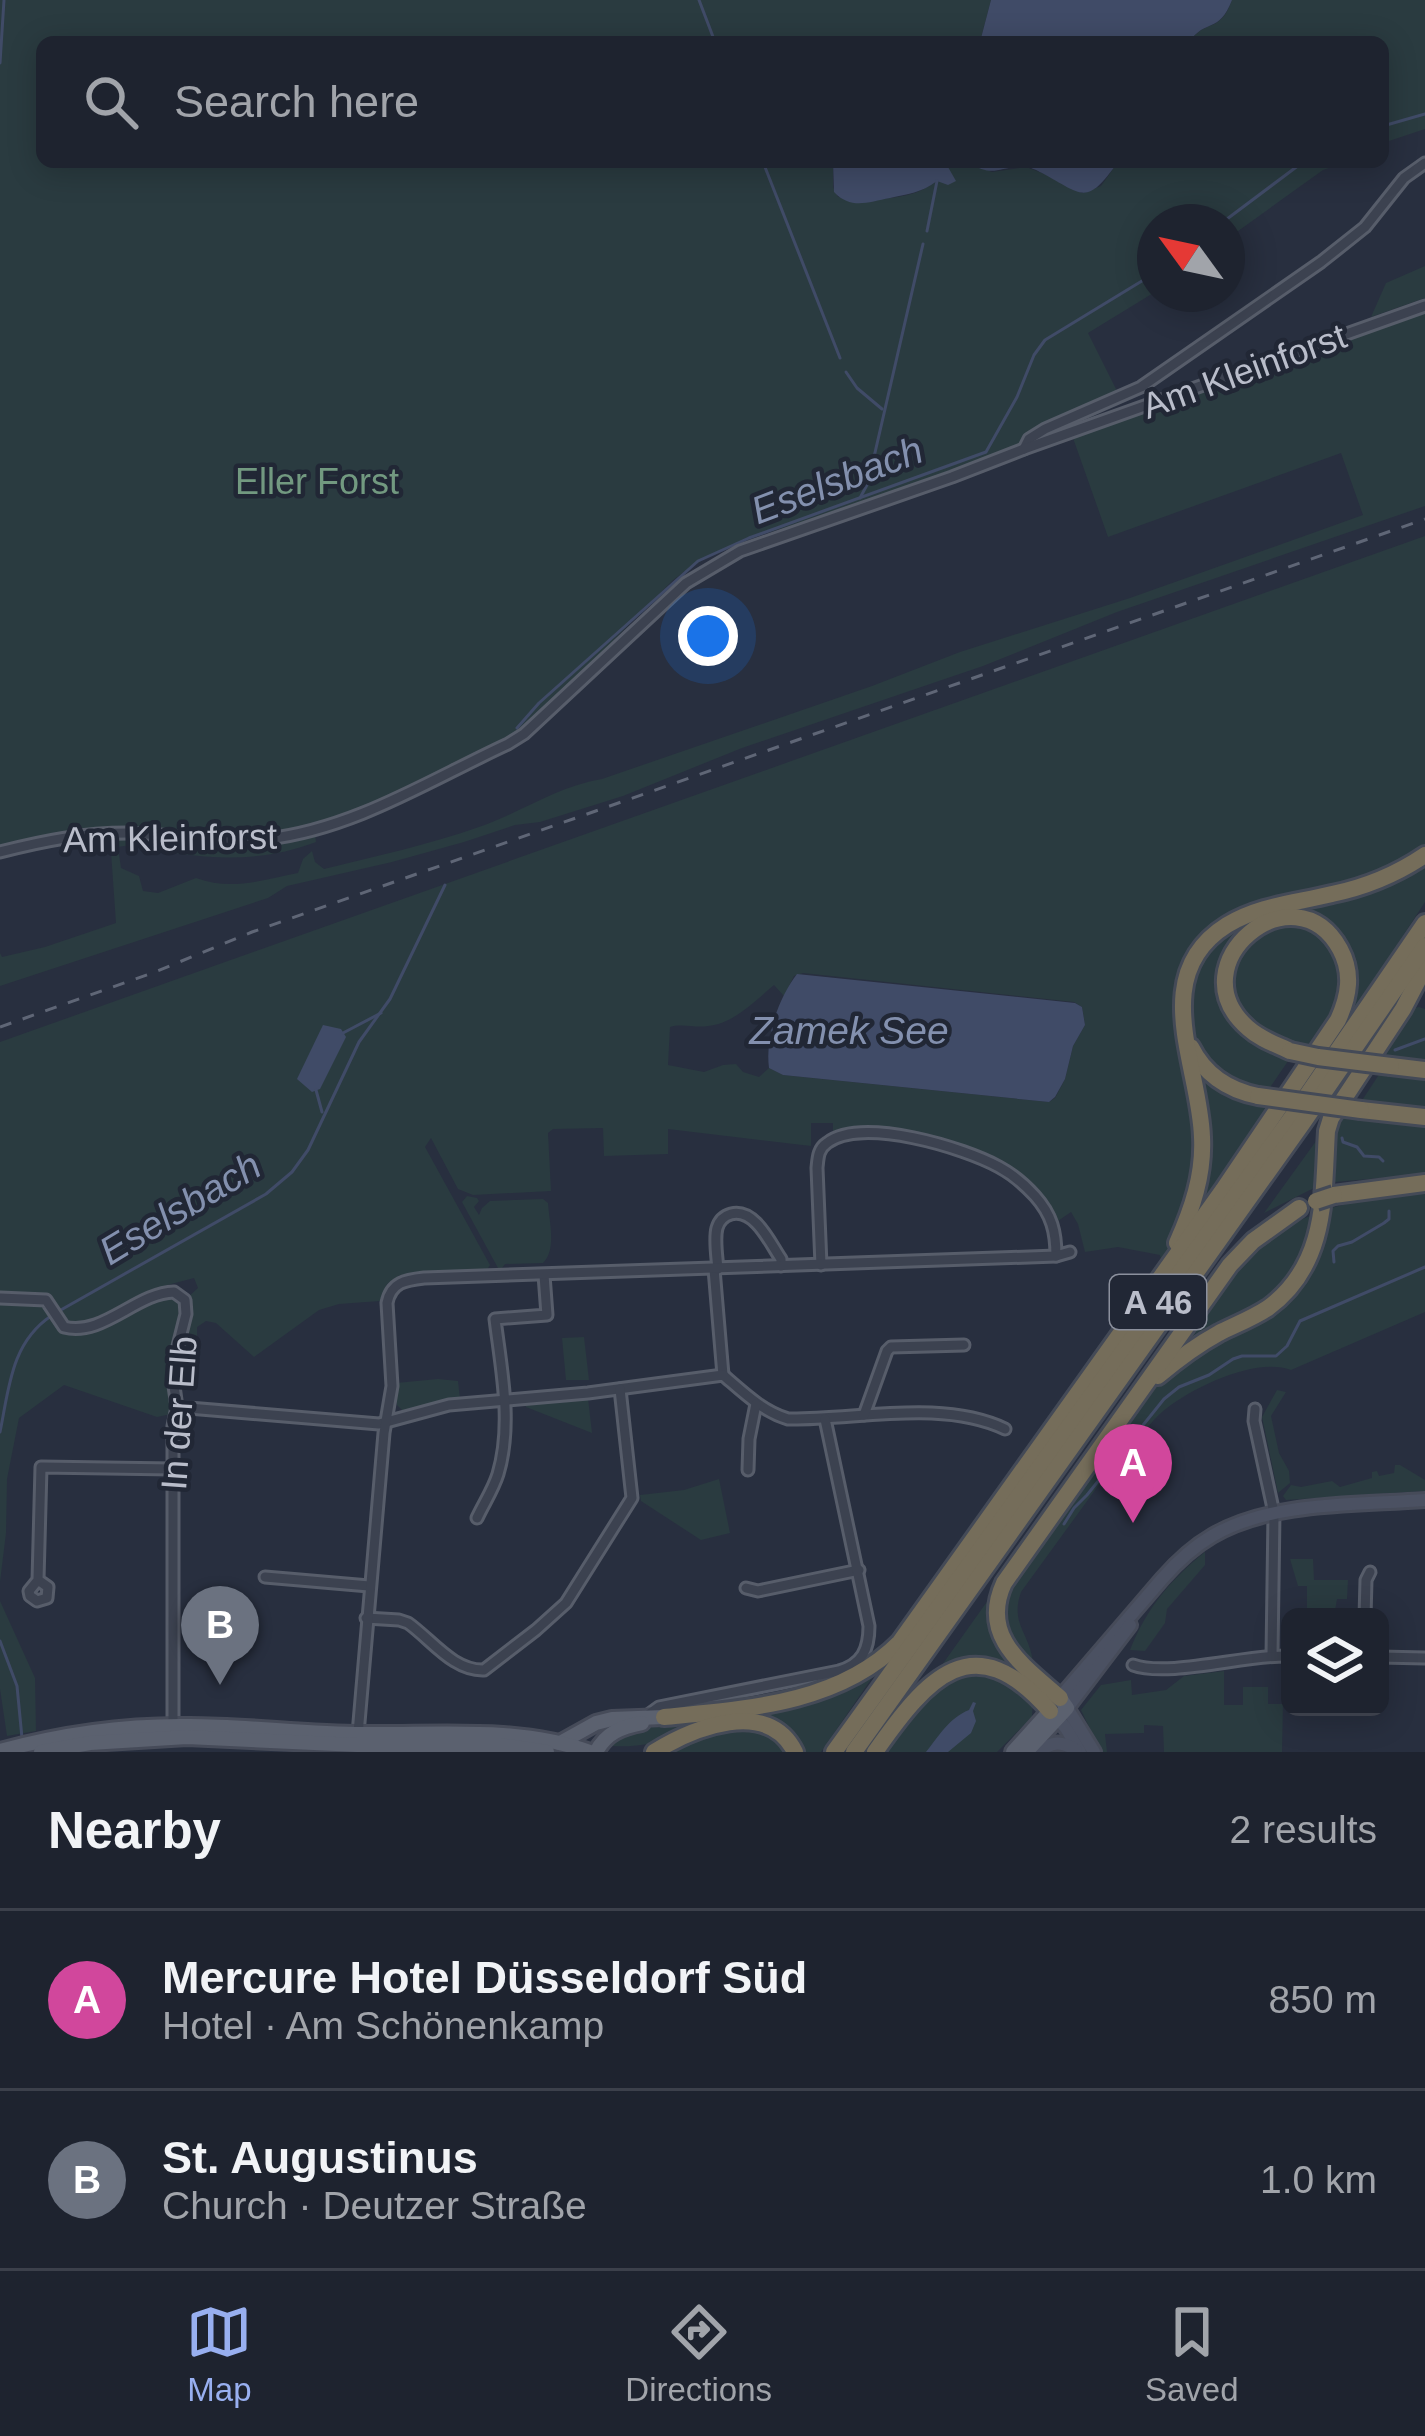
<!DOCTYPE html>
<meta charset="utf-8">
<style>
body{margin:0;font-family:Helvetica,sans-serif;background:#2b2f3b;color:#f1f3f6}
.controls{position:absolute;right:36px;bottom:36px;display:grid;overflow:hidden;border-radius:18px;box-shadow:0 6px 30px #0003}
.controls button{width:108px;height:108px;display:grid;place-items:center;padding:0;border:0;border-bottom:3px solid #3c404b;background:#1e232f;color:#f1f3f6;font:60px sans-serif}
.compass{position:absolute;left:1137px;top:204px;width:108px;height:108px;border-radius:50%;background:#1e232f;box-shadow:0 6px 30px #0003;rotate:303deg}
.you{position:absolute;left:708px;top:636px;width:42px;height:42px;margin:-30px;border:9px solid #fff;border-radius:50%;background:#1a73e8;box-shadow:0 0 0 18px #1a73e833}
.badge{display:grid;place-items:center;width:78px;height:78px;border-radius:50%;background:#98aff0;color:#fff;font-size:39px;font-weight:700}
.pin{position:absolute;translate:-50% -99px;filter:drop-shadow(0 3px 6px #0008)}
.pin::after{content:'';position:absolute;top:63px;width:42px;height:36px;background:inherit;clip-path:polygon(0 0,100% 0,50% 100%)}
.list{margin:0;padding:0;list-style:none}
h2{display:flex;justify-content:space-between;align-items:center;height:156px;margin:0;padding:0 48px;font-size:51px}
h2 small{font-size:39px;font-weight:400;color:#a1a4aa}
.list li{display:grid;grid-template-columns:78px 1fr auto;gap:36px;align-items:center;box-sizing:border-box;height:180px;padding:0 48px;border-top:3px solid #3c404b}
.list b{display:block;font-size:45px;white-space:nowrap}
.list p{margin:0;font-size:39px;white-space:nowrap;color:#a1a4aa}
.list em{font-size:39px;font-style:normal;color:#a1a4aa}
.icon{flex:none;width:66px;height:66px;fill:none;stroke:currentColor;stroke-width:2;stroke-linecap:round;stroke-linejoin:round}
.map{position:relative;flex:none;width:1425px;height:1752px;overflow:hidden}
.search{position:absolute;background:#1e232f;box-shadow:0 6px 30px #0003;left:36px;right:36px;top:36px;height:132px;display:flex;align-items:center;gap:30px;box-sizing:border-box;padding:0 42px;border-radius:18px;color:#a1a4aa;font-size:45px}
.sheet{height:516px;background:#1e232f}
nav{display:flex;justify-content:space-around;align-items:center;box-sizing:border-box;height:168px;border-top:3px solid #3c404b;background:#1e232f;font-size:33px;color:#a1a4aa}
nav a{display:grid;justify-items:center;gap:6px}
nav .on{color:#98aff0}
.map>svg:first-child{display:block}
.green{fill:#2a3b40;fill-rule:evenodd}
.water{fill:#404b67}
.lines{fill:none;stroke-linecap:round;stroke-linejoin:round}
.stream{stroke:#404b67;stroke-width:3}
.street-casing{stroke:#575d6a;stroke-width:15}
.secondary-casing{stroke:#464b59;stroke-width:18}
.primary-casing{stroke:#464b59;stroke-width:20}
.highway-casing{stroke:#444a57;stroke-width:22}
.street{stroke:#3c4250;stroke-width:9}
.secondary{stroke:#4b5162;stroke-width:12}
.primary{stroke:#5b616f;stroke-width:14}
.highway{stroke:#756d5a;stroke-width:16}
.rail{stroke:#5f6676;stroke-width:3;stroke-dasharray:12 12;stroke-linecap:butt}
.highway-bridge-casing{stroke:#444a57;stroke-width:22;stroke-linecap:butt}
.highway-bridge{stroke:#756d5a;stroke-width:16}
.labels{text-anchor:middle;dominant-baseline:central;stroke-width:9;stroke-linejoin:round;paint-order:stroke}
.shield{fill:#212735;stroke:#8b909d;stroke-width:3}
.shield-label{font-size:33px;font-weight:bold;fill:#b9bdca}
.street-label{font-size:36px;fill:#b9bdca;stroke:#212735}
.park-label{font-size:36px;fill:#729980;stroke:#212735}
.water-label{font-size:39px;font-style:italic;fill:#8390ae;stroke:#212735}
</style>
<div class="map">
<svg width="1425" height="1752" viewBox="0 0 1425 1752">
<rect width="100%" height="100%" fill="#282f3f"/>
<g class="green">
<path d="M0 0H991L980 42H42V162H833V187L838 197C872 199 908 203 937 181L929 164 898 162H968L992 172 1026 167 1053 177 1082 193 1101 186 1118 162H1347L1323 170 1227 239V222H1155V292L1088 333 1120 397 1030 432 1018 449C966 468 913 488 860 505 795 527 725 537 672 581L522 733 352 817 264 838 129 832 0 851Z"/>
<path d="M1232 0H1425V129L1383 143V42H1189C1206 18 1220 34 1232 0Z"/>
<path d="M1425 266V298L1371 317 1386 283Z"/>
<path d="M1425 311V506L1117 612 983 666 742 748 623 796 540 822 515 825 464 842 392 862 287 886 268 898 0 986V953L2 957 45 947 116 923 110 838 230 845 271 843 315 834 316 842C254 866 193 858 130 845L118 847 121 868 139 876 143 891 158 893 196 878C231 891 263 880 298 873L303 859 312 851 315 862 324 869C376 856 428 845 479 827 520 813 558 786 602 779L872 686 960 652 1130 598 1363 515 1341 453 1108 537 1073 438Z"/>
<path d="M1425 536V902L1349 1019 1282 1115 1325 1049 1337 1001 1330 1015 1308 1045H1299L1269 1089V1108L1192 1223 1172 1243 1161 1261 1160 1255 1118 1247 1085 1252 1078 1224 1071 1212 1055 1223 1038 1198 999 1165 889 1132 833 1136V1123H811V1146L668 1129V1154L604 1156 603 1128 553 1129 548 1133 551 1191 473 1195 458 1189 431 1138 425 1147 490 1265 485 1273 400 1275 387 1284 380 1301 339 1304 319 1310 254 1357 216 1323 206 1321 197 1327V1341L181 1349 187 1298 198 1288 194 1278 156 1288 152 1292 153 1295 180 1297 183 1310 172 1358 171 1414 157 1417 64 1385 19 1418 7 1479 6 1533 0 1582V1042ZM803 973 1074 1002 1082 1007 1085 1025 1073 1046 1065 1079 1055 1098 1049 1102 783 1075 769 1068 759 1077 743 1072 736 1064 723 1065 704 1072 668 1065 670 1027C682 1023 694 1028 708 1026 733 1024 755 1001 774 985L784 996 794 976Z"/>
<path d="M1419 1007 1425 1009V1065L1376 1057 1410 1009Z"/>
<path d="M1380 1073 1425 1077V1110L1361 1102Z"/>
<path d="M1342 1115 1361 1120 1377 1116 1425 1121V1174L1335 1182V1126Z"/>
<path d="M1319 1137 1318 1186 1264 1213Z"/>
<path d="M1425 1192V1312L1291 1370C1256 1357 1196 1386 1167 1408 1155 1417 1145 1431 1134 1442H1130L1021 1592C1010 1624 1029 1632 1033 1662 1009 1638 999 1619 1012 1586L1152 1390 1164 1378 1222 1338 1290 1302 1324 1242 1331 1208 1362 1200Z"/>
<path d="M467 1196 477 1198 479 1201 474 1207 479 1215 482 1208 490 1201 543 1199 548 1203C549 1221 557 1249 543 1263L505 1264 502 1268H498L462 1202Z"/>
<path d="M1316 1214C1305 1247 1291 1281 1263 1304 1241 1324 1199 1342 1172 1358 1212 1301 1247 1237 1316 1214Z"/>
<path d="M584 1337 589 1380H566L562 1338Z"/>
<path d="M438 1379 458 1381 460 1399 403 1411 397 1405 396 1383Z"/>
<path d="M1277 1390 1286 1392 1271 1416 1279 1453 1289 1471 1290 1483 1278 1493 1262 1417Z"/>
<path d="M588 1398 592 1433 526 1407V1404Z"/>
<path d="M1395 1465H1400L1425 1480V1491L1286 1500 1283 1496 1291 1485 1301 1487 1332 1481 1340 1487 1372 1478V1472L1377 1471 1379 1476 1394 1473Z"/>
<path d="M719 1479 730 1533 701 1540 641 1501 640 1495 684 1490Z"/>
<path d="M1205 1552V1565L1167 1609 1165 1623 1145 1651 1130 1650C1146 1609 1171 1579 1205 1552Z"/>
<path d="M1290 1559H1313L1314 1580H1348L1347 1599H1337L1334 1617H1307V1586H1298Z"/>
<path d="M991 1596 1021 1674 1003 1665 937 1672Z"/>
<path d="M0 1601 35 1678 36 1731 7 1736 0 1689Z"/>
<path d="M1224 1671V1705H1243V1687H1268V1704H1283L1282 1752H1164L1163 1726 1144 1725V1733L1105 1734 1107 1752H1101L1081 1710 1101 1685 1131 1680 1132 1695 1166 1690 1184 1676Z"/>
<path d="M871 1673 874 1675 821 1752H799L755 1717C715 1730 642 1752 604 1745 634 1721 670 1727 705 1719 761 1705 816 1688 871 1673Z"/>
<path d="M964 1673 996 1675 1033 1702 1032 1717 997 1752H882L929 1691Z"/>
<path d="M759 1725 789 1752H675C698 1732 729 1727 759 1725Z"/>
</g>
<g class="water">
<path d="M991 0H1232C1219 34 1206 18 1189 42H980Z"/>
<path d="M833 162H898L948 167 956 181 948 185 937 181C921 193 908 194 890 198 868 202 851 210 834 192Z"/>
<path d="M968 162H1118C1086 207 1083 195 1042 173 1036 170 1031 167 1024 167 998 166 994 179 968 162Z"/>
<path d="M797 974 1075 1003 1082 1007 1085 1025 1073 1046 1065 1079 1055 1097 1049 1102 783 1075 769 1068C765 1037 778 999 797 974Z"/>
<path d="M323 1025 341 1029 346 1037 320 1089 312 1092 297 1079Z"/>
<path d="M973 1702 976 1703 973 1711 976 1721 971 1733 948 1752H926C939 1736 949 1718 969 1710Z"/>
</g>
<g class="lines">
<g class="stream">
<path d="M699 0 715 42"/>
<path d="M0 63 4 0"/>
<path d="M1383 126 1425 114"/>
<path d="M763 162 840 358"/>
<path d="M1223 222 1303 162"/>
<path d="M927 231 937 181"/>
<path d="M846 372 857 388 882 409"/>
<path d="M860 498 868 483 923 244"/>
<path d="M517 728 539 703 698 561 749 538 986 452 1017 397 1034 355 1045 340 1155 273"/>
<path d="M343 1033 381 1013"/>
<path d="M1395 1050 1425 1039"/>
<path d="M316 1090 322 1112"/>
<path d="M1342 1138 1343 1142 1357 1147 1364 1156 1379 1157 1383 1161"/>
<path d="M1334 1262 1333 1251 1338 1246 1352 1242 1384 1223 1389 1219V1211"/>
<path d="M59 1311 266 1194 292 1172 308 1150 359 1042 390 999 445 885"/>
<path d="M0 1432C9 1388 11 1343 51 1316"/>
<path d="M1064 1524 1074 1508 1087 1495 1164 1399 1179 1387 1209 1375 1233 1359 1242 1356H1276L1287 1346 1300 1321 1425 1267"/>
<path d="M0 1641 17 1686 22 1738"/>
</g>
<g class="street-casing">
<g id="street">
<path d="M1024 449 1029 439 1045 429 1141 387 1321 262 1365 227 1404 178 1425 163"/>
<path d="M0 852C43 841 83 833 128 833 175 834 220 845 267 839 354 829 430 780 508 744L524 734 686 583 740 551 952 477 1024 449 1425 306"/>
<path d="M821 1265 817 1168C818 1158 818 1149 827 1143 861 1116 965 1148 999 1167 1012 1174 1025 1185 1035 1196 1052 1215 1056 1232 1056 1256"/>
<path d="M714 1269 723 1375"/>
<path d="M718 1269C717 1257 714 1239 717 1228 719 1221 724 1216 731 1214 755 1208 770 1243 781 1259V1266"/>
<path d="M0 1298 46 1300 64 1327C103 1337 136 1293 174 1292L185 1300 186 1314 178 1346 174 1386 177 1407 173 1426V1731"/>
<path d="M177 1407 379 1424 449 1405 588 1393 723 1375C744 1393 762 1411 788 1419 857 1420 941 1399 1005 1429"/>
<path d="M1255 1409 1254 1421 1274 1513 1272 1655"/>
<path d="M864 1415 887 1351 891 1347 964 1345"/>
<path d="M748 1470 749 1439 756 1404"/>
<path d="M477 1518C484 1503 493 1490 498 1474 513 1424 501 1368 495 1319L547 1315 544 1275"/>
<path d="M265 1577 369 1586"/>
<path d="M38 1580 48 1587 47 1598 37 1601 30 1596 29 1591 38 1580 41 1467 173 1469"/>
<path d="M746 1588 758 1591 859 1570"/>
<path d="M1365 1617 1366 1580 1370 1572"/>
<path d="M366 1618 399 1620 408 1623C432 1640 453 1671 484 1670L536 1630 566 1603 632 1498 620 1389"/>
<path d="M1380 1657 1425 1658"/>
<path d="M1133 1665C1168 1678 1249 1654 1290 1656"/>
<path d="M644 1718 659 1707 839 1671C862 1664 869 1650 869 1626L825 1419"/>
<path d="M358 1734 384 1433 392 1386 387 1303C391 1282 406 1280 424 1278L1056 1256 1070 1252"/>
</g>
</g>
<g class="secondary-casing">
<g id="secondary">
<path d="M1058 1700 1162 1579C1177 1562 1193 1547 1212 1536 1271 1501 1358 1505 1425 1500"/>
<path d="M1051 1711 1066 1728 1080 1752"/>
<path d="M1039 1752C1052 1741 1062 1741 1076 1750"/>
<path d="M1094 1752 1067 1708 1130 1625"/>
</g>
</g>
<g class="primary-casing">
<g id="primary">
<path d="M560 1743 596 1723 612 1719 664 1717"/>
<path d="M0 1751C62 1734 125 1725 190 1726 248 1726 305 1734 363 1734 438 1735 518 1726 590 1752"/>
<path d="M41 1752 90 1743 187 1737 357 1745H500L547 1752"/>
<path d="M596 1752C606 1733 621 1727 642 1723"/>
<path d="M1013 1752 1050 1711"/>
<path d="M1026 1752 1067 1708 1060 1698"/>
</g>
</g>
<g class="highway-casing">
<g id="highway">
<path d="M1191 1047C1205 1075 1228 1090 1258 1096"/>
<path d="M1391 1066 1425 1070"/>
<path d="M1361 1110 1425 1117"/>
<path d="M1334 1195 1425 1183"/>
<path d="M1177 1243C1192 1209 1204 1175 1202 1137 1200 1066 1147 975 1227 925 1260 905 1296 903 1332 894 1366 887 1397 874 1425 855"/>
<path d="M1158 1376C1177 1360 1197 1345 1219 1333 1235 1325 1253 1318 1268 1308 1328 1264 1323 1195 1327 1131L1331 1118 1403 1009 1425 967"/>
<path d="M1060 1698C1024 1666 979 1637 1004 1583L1230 1265 1253 1241 1299 1208"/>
<path d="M664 1717C745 1709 839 1704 900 1642L1223 1190 1338 1020C1349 996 1353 973 1340 949 1294 866 1175 964 1248 1028 1260 1039 1275 1044 1290 1051"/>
<path d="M654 1752C693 1728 768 1697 795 1752"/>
<path d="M834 1752 1292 1117 1425 923"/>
<path d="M854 1752 1302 1124 1425 946"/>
<path d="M875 1752C927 1678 973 1623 1050 1711"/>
</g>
</g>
<use href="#street" class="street"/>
<use href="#secondary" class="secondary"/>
<use href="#primary" class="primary"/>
<use href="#highway" class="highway"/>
<path class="rail" d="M0 1027 155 972 252 932 1425 519"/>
<g class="highway-bridge-casing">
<g id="highway-bridge">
<path d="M1290 1051 1318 1057 1391 1066"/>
<path d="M1258 1096 1361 1110"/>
<path d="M1316 1201 1334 1195"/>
</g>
</g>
<use href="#highway-bridge" class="highway-bridge"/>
</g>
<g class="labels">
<rect class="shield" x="1110" y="1275" width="96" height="54" rx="9"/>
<g class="shield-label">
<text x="1158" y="1302">A 46</text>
</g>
<g class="street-label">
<text transform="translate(1244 371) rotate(-20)">Am Kleinforst</text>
<text transform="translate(170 838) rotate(-1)">Am Kleinforst</text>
<text transform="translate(179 1413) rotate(-86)">In der Elb</text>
</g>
<g class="park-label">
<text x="317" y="481">Eller Forst</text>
</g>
<g class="water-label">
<text transform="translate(837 480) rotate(-21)">Eselsbach</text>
<text x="849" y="1030">Zamek See</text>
<text transform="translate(180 1208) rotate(-31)">Eselsbach</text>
</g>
</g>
</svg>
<div class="controls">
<button><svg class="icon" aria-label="layers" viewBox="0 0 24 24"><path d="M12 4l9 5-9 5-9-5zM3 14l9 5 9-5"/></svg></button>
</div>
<svg class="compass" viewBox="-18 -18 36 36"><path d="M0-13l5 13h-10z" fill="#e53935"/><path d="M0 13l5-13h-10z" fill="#a1a4aa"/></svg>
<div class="you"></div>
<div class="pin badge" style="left:1133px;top:1523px;background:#d1479c">A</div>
<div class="pin badge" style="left:220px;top:1685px;background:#6b7280">B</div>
<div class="search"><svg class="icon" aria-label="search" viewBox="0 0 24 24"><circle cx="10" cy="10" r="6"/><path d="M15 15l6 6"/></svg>Search here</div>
</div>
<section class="sheet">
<h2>Nearby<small>2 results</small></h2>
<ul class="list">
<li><span class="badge" style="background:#d1479c">A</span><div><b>Mercure Hotel Düsseldorf Süd</b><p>Hotel · Am Schönenkamp</p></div><em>850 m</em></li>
<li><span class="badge" style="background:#6b7280">B</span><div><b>St. Augustinus</b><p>Church · Deutzer Straße</p></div><em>1.0 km</em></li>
</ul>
</section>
<nav>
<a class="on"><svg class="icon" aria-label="map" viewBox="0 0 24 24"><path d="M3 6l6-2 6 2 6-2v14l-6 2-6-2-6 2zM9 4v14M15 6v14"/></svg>Map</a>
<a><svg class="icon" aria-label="directions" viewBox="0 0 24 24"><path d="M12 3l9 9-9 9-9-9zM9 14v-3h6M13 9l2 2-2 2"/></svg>Directions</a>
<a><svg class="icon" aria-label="saved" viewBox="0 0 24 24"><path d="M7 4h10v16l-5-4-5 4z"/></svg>Saved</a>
</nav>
